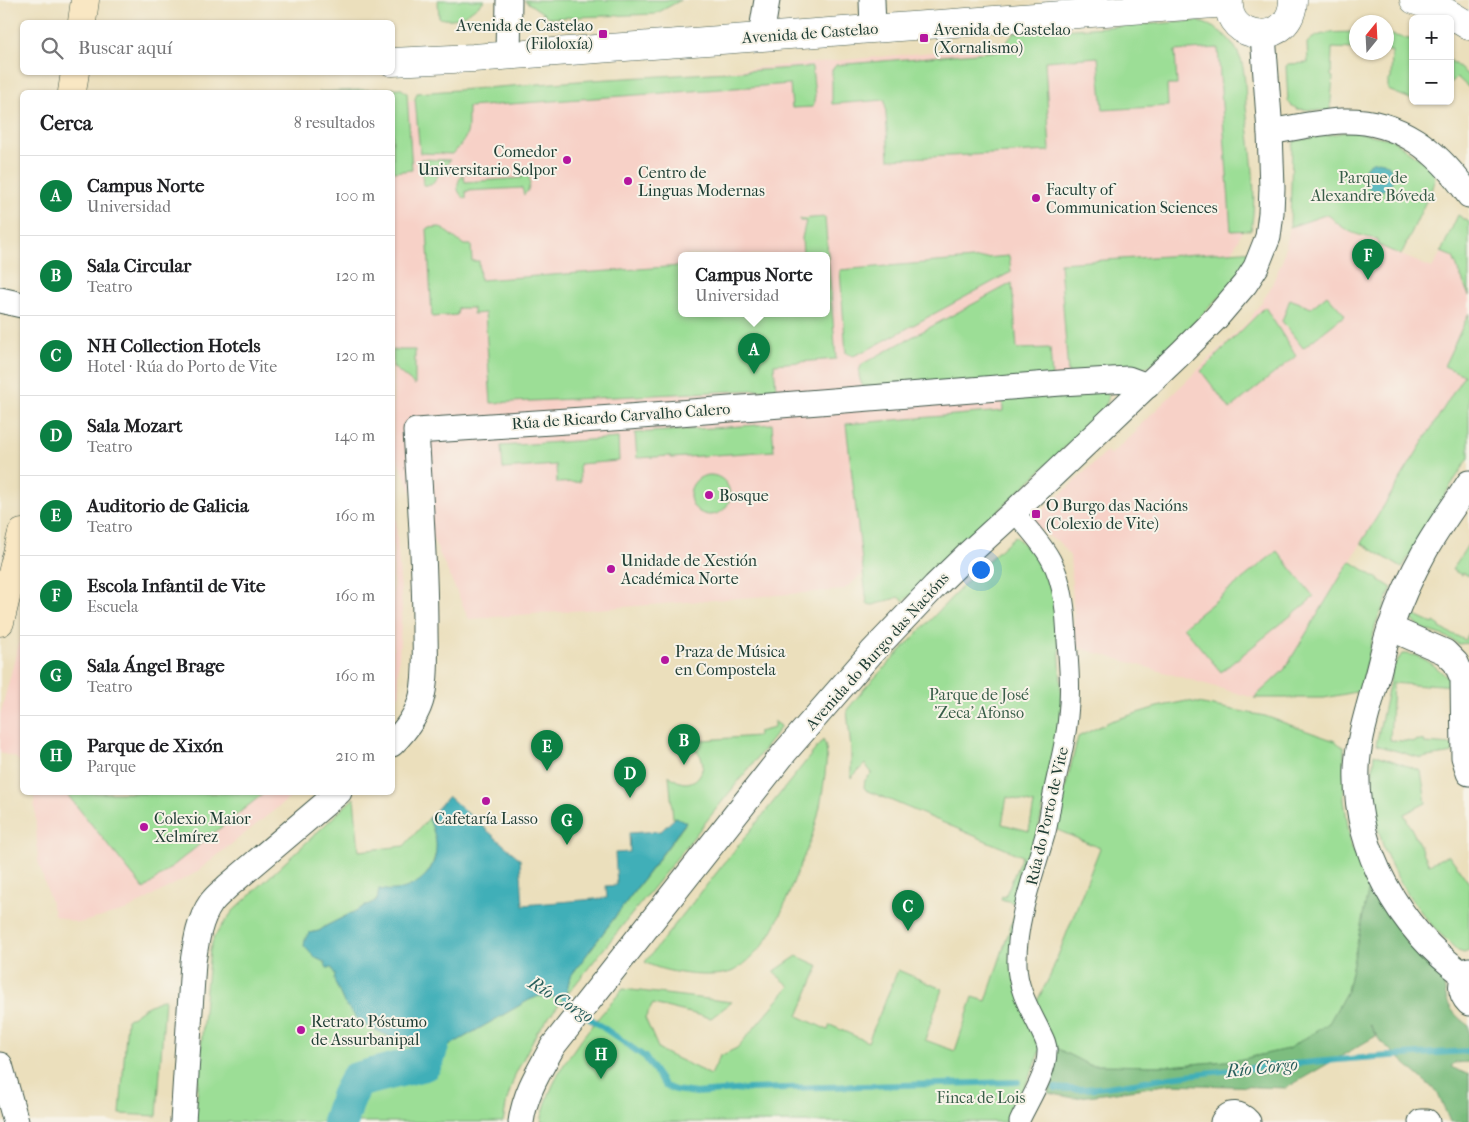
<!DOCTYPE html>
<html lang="es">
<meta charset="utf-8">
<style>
body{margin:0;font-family:"IM FELL French Canon",serif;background:#f2f2f2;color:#202124}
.controls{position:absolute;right:15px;top:15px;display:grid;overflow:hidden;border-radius:8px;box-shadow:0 1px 4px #0004}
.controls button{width:45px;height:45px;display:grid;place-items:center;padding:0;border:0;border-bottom:1px solid #e0e0e0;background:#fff;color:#202124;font:25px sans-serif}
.compass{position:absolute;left:1349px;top:15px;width:45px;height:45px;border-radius:50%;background:#fff;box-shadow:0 1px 4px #0004;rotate:18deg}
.you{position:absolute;left:980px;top:569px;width:18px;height:18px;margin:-12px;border:4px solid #fff;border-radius:50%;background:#1a73e8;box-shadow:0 0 0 8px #1a73e833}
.badge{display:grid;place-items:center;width:32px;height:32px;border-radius:50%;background:#0b8043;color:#fff;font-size:16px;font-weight:700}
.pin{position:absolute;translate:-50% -41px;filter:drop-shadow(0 1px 2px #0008)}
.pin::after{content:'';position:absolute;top:26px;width:18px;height:15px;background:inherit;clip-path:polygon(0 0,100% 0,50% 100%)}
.popup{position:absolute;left:678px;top:252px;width:152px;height:65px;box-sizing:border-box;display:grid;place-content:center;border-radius:8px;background:#fff;filter:drop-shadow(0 1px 4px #0005);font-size:16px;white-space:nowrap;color:#757577}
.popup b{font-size:19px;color:#202124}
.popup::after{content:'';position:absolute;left:50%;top:100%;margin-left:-10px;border:10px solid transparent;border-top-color:#fff}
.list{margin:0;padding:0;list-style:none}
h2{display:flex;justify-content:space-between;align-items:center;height:65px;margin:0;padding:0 20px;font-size:21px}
h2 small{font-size:16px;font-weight:400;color:#757577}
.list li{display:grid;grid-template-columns:32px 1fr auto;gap:15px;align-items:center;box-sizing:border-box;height:80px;padding:0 20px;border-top:1px solid #e0e0e0}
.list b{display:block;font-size:19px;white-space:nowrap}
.list p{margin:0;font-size:16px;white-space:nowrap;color:#757577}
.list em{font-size:16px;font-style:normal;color:#757577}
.icon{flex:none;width:28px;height:28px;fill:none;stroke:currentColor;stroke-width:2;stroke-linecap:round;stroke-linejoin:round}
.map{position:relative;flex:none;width:1469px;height:1122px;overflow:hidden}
.search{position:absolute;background:#fff;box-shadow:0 1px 4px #0004;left:20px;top:20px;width:375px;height:55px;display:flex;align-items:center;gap:12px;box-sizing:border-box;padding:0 18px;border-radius:8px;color:#757577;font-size:19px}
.panel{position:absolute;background:#fff;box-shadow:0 1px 4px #0004;left:20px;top:90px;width:375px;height:705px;border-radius:8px}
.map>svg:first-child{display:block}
.built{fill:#f7d1c7;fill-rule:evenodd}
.green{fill:#9cde96;stroke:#5e8e65;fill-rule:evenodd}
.forest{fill:#7dbd7f;stroke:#4e7d5a}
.water{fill:#3fafb8;stroke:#2f7676}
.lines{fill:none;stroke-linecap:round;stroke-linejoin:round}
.stream{stroke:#3fafb8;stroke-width:6}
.river{stroke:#3fafb8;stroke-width:36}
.pedestrian-casing{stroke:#3e5548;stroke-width:21}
.minor-casing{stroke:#3e5548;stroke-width:27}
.tertiary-casing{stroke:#3e5548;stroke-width:29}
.secondary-casing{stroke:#3e5548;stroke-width:29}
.pedestrian{stroke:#fff;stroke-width:19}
.minor{stroke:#fff;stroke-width:25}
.tertiary{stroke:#fff;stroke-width:28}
.secondary{stroke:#f9e7c3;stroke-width:28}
.poi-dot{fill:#b5179e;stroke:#f7f3e8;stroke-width:2}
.labels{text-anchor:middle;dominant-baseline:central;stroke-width:4;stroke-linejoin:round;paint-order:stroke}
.poi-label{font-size:16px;fill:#1f3d34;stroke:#f7f3e8;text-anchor:start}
.street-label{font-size:16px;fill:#1f3d34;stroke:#f7f3e8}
.park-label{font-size:16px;fill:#385d48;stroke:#f7f3e8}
.water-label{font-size:18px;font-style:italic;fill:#295f5c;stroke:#f7f3e8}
</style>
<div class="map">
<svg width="1469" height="1122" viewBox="0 0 1469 1122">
<rect width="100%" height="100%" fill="#f7f3e8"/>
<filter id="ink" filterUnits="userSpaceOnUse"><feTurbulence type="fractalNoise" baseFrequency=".02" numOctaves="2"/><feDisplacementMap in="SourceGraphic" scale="10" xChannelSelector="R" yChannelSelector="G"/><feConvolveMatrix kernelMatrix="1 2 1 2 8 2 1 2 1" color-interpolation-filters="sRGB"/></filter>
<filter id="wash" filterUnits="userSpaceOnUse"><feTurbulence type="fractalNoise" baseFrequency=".0096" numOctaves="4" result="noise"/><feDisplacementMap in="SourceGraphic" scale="20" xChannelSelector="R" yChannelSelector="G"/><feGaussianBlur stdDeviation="1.12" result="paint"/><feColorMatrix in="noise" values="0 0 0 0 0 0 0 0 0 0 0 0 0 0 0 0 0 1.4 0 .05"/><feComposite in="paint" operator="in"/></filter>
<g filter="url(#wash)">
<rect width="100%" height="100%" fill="#ebdfbc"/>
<g class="built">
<path d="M1198 28 1231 52 1245 225 1210 298 843 590 469 619 393 450 392 103 434 97ZM682 255H826V313H682Z"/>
<path d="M1328 214 1336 223 1355 235 1377 239 1378 245 1432 268 1441 252 1453 257 1469 296V313L1444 366 1464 375 1284 670 1254 698 1076 647 1070 556 1058 541 1051 538 1031 522 1107 451 1110 455 1137 431 1136 429 1248 322 1269 291 1283 259 1290 227Z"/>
<path d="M393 511 396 522 402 608 398 674 400 693 393 704Z"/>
<path d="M22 632V764L15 757 0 753V715Z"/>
<path d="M34 793H296L195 873 125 911 79 923 55 916 38 861Z"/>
</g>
<g class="green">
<path d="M438 0H485C470 12 459 23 439 18Z"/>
<path d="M524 0H681L655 14 550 18Z"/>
<path d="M1197 21C1215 26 1230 36 1238 53 1246 68 1245 90 1246 106 1250 147 1258 189 1251 230L1231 231 1218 48 1175 51 1177 85H1167L1168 106 1103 110 1098 57 1045 61 1050 151 889 159 885 100 832 104V70L836 65 999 51 1014 33Z"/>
<path d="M1356 32V49L1332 48 1331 76 1333 77 1330 111 1297 109 1291 105 1288 101 1286 66 1288 64 1308 63 1307 43C1318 30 1341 33 1356 32Z"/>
<path d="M1387 34 1413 40V100L1388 90V80L1391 79 1392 51H1387Z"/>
<path d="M1450 60 1469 76V88L1457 77 1450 84Z"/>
<path d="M812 67 815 95 813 107 792 108 790 84 468 107C467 133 472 132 453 154L420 153 415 99 417 93 593 80Z"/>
<path d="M400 88 407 93 412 170 393 172 392 92H319Z"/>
<path d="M1351 131 1391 139 1431 167 1435 177 1432 188 1401 255 1378 245 1377 239C1355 235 1343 231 1328 214L1290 227 1292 147 1294 141Z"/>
<path d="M421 159 450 160 431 185H423Z"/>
<path d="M522 170C532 175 532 188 524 195L522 188 466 191V199C455 193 456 182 463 174L465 182 522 178Z"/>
<path d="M1458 215 1469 222V296L1453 257 1441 252Z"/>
<path d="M825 217 836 359 774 364 776 389 491 403 485 313 473 314V308H458L457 315 432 317 427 228 440 227 464 245H471L472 261H479L480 280 681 266 682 313H826V255H803L802 238 806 221H800V219Z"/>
<path d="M1243 251 1250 253 1234 283 1151 365 1134 371 1068 374 1060 263Z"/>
<path d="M1009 256 1011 272 869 349 853 356 846 353 840 270Z"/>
<path d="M1012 283 1017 349 1050 348 1052 378 863 387C859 378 857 373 862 364Z"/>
<path d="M1327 295 1345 315 1303 348 1282 321 1290 299 1311 308Z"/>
<path d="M1265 307 1296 356 1230 409 1201 371Z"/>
<path d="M1469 313V458L1449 488 1402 568 1361 543 1464 375 1444 366Z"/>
<path d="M393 350H415V385L393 367Z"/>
<path d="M1102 389 1107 393 1108 400 1103 411 904 601 899 597 873 605 867 604 846 424 1003 411 1002 392Z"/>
<path d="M772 424 774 451 671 458V456L637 458 635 433Z"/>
<path d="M618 438 619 461 579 464 580 482 557 483 556 465 503 469 501 446Z"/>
<circle cx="710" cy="495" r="20"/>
<path d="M1015 536 1041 561 1050 577 1058 608 1062 717 1046 796 1014 931 1040 1048 1036 1063 1008 1122H541C551 1069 589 1029 623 989L732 1002 711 1018 653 1004 645 1018 659 1050 711 1075 720 1056 737 1048 790 986 773 972 797 956 819 966 798 1016 828 1030 830 1025 868 1042 898 970 942 989 925 1040 955 1051 973 997 986 1001 1018 904 1001 899 1002 896 1005 897 1022 856 866 790 864 787 865 780 872 773 865 764 851 778V749L847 710 865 688 981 567ZM1007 797 1034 804 1029 831 1002 824Z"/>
<path d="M1469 543V576L1463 573 1462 575 1452 570Z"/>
<path d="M1277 551 1314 597 1221 672 1183 627Z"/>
<path d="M1350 561 1392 588 1376 623 1362 685 1356 692 1324 698H1254L1284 670Z"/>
<path d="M1409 613 1433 624 1434 622 1440 626V628L1465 640 1469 632V643L1458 644C1441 630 1417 635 1409 613Z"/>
<path d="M1402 654C1425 653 1441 671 1455 686L1427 684 1426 686 1393 683 1390 740 1416 742V740L1424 741V743L1452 745 1453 753 1421 758 1376 745 1393 667Z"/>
<path d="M1187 701 1265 716 1335 741 1344 748V800L1351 846 1370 883 1347 991 1329 1023 1288 1049 1238 1060 1170 1066 1089 1065 1054 1047 1035 1005 1050 976 1100 848 1055 829 1078 737 1111 721 1157 707Z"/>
<path d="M774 721 781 726 774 737 537 1032 515 1075 507 1100 503 1122H195L205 999 210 950 214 937 233 911 354 798 359 851 404 846 429 818 436 838 437 850 432 865 425 877 411 887 399 891H388L371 904 326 926 319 931 313 932 314 957 324 962 332 968 361 1023 420 1052 428 1055 435 1054 529 1000 539 996 565 998 570 977 686 823 676 817 673 818 669 775C695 800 718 759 690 747V741L758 736V732L774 728Z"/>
<path d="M823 740C829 750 826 762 825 774 823 789 821 804 817 819 812 840 802 860 794 880 787 899 780 918 769 936 762 948 744 967 731 972 710 979 663 973 645 962Z"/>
<path d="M1374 754 1421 771 1426 803 1404 814 1429 864 1449 855 1469 883V951L1464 953 1458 951C1447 940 1435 930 1426 918 1384 868 1367 818 1374 754Z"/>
<path d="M66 793H264L144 889Z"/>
<path d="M165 998 157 1116 120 1114 127 1020 144 1008Z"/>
</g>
<path class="forest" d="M1370 883 1407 942 1444 981C1445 1003 1451 1013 1469 1026V1062L1454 1063 1451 1067 1469 1075V1122H1450L1438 1093 1380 1041 1370 1025 1376 1036 1286 1088 1172 1084 1074 1098 1048 1093 1054 1047 1089 1065 1170 1066 1238 1060 1288 1049 1329 1023 1347 991Z"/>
<g class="water">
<circle cx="1378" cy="176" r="15"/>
<path d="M448 796 520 859 523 905 607 898 606 886 617 885 615 853 630 852 629 833 661 831 676 817 686 822 570 977 565 998 539 996 529 1000 435 1054 428 1055 361 1023 344 1003 334 980 335 975 332 968H327L324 962 314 957 304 946 305 939 309 933 319 931 326 926 377 900 379 889C405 895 435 879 436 849 437 838 432 828 429 818Z"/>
</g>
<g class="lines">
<g class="stream">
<path d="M565 998 576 1008"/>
<path d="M584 1014 645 1057 665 1086 675 1090 696 1093 748 1089 1018 1082"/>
<path d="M1055 1088C1099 1093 1144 1079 1187 1075 1281 1064 1375 1056 1469 1051"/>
</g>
<path class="river" d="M340 1122 348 1097 357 1080 424 1063 428 1055 443 1008"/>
</g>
</g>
<g filter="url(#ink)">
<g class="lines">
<g class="pedestrian-casing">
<path id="pedestrian" d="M1014 512C1027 527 1042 543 1051 560 1064 584 1066 614 1067 641 1069 666 1071 691 1068 716 1066 743 1058 768 1053 794 1050 808 1049 822 1045 835 1033 877 1016 920 1017 964 1017 987 1029 1008 1039 1028 1042 1035 1048 1044 1047 1052 1047 1074 1028 1102 1019 1122"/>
</g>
<g class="minor-casing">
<g id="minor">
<path d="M872 0 873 29"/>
<path d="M761 36 767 0"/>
<path d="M508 55 509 0"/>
<path d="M1270 132C1293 128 1318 122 1342 121 1400 119 1438 151 1469 195"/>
<path d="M0 300 22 305"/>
<path d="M1390 628 1445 652 1456 663 1463 679 1464 757 1469 773"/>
<path d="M392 744C405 731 418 715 422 696 427 674 425 651 425 628 425 562 420 496 416 431L628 417 1061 383 1128 379 1147 386"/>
<path d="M1469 970C1459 980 1459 993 1469 1003"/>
<path d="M1464 975C1399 928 1354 850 1357 768 1358 739 1369 708 1376 680 1381 663 1384 645 1390 629 1399 602 1412 574 1426 549 1439 526 1455 505 1469 483"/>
<path d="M0 1065 16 1122"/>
<path d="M183 1122 193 962C196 942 199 920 211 903 216 896 223 891 228 886L339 792"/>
<path d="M521 1122C525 1093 539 1071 553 1046L785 752 872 652 935 586 968 554 1014 512 1181 353 1216 318 1245 284 1256 267 1268 237 1271 213 1272 188 1270 132 1263 35"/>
<path d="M1223 1122C1230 1111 1240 1113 1248 1122"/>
<path d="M1421 1122H1427"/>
</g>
</g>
<g class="tertiary-casing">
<g id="tertiary">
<path d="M1229 0C1225 43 1292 48 1293 0"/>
<path d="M1414 0 1444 11 1469 26"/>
<path d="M392 62 473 58 1228 3"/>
</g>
</g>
<g class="secondary-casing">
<g id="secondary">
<path d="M82 22 85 0"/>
<path d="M72 92 75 72"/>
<path d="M0 622 22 533"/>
</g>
</g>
<use href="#pedestrian" class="pedestrian"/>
<use href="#minor" class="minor"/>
<use href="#tertiary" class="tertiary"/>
<use href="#secondary" class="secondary"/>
</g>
</g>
<g class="poi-dot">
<rect x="598" y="29" width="10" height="10" rx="2.5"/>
<rect x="919" y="33" width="10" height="10" rx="2.5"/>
<circle cx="567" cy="160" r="5"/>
<circle cx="628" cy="181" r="5"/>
<circle cx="1036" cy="198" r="5"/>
<circle cx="709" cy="495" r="5"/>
<rect x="1031" y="509" width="10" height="10" rx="2.5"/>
<circle cx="611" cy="569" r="5"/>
<circle cx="665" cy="660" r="5"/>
<circle cx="486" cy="801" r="5"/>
<circle cx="144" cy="827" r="5"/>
<circle cx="301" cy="1030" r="5"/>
</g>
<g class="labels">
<g class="poi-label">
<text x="593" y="25" text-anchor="end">Avenida de Castelao<tspan x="593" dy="18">(Filoloxía)</tspan></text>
<text x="934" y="29">Avenida de Castelao<tspan x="934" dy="18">(Xornalismo)</tspan></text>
<text x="557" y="151" text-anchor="end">Comedor<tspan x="557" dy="18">Universitario Solpor</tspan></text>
<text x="638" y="172">Centro de<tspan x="638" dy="18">Linguas Modernas</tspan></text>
<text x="1046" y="189">Faculty of<tspan x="1046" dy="18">Communication Sciences</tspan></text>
<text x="719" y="495">Bosque</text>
<text x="1046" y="505">O Burgo das Nacións<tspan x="1046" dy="18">(Colexio de Vite)</tspan></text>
<text x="621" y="560">Unidade de Xestión<tspan x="621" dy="18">Académica Norte</tspan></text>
<text x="675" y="651">Praza de Música<tspan x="675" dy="18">en Compostela</tspan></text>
<text x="154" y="818">Colexio Maior<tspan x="154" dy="18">Xelmírez</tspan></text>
<text x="486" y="818" text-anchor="middle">Cafetaría Lasso</text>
<text x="311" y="1021">Retrato Póstumo<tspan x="311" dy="18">de Assurbanipal</tspan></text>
</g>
<g class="street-label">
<text transform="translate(810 33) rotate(-4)">Avenida de Castelao</text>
<text transform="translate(621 416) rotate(-4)">Rúa de Ricardo Carvalho Calero</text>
<text transform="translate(877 651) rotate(-48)">Avenida do Burgo das Nacións</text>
<text transform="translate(1047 816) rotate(-77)">Rúa do Porto de Vite</text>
</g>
<g class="park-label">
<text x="1373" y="177">Parque de<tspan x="1373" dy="18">Alexandre Bóveda</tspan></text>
<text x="979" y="694">Parque de José<tspan x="979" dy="18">'Zeca' Afonso</tspan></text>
<text x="981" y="1097">Finca de Lois</text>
</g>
<g class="water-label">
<text transform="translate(561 1000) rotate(31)">Río Corgo</text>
<text transform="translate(1262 1068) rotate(-6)">Río Corgo</text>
</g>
</g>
</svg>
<div class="controls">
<button>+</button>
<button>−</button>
</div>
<svg class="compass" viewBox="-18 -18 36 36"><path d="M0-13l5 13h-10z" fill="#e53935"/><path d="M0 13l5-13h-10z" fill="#757577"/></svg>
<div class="you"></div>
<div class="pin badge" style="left:754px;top:374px">A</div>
<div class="popup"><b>Campus Norte</b>Universidad</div>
<div class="pin badge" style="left:684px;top:765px">B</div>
<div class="pin badge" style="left:908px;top:931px">C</div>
<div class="pin badge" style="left:630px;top:798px">D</div>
<div class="pin badge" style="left:547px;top:771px">E</div>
<div class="pin badge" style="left:1368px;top:280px">F</div>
<div class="pin badge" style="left:567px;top:845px">G</div>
<div class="pin badge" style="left:601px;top:1079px">H</div>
<div class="search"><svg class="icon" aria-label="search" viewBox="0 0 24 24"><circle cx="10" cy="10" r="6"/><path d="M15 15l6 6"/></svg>Buscar aquí</div>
<section class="panel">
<h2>Cerca<small>8 resultados</small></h2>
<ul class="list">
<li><span class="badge">A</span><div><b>Campus Norte</b><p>Universidad</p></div><em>100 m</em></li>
<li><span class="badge">B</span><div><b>Sala Circular</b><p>Teatro</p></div><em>120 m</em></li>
<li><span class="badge">C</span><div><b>NH Collection Hotels</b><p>Hotel · Rúa do Porto de Vite</p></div><em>120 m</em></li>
<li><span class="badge">D</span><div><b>Sala Mozart</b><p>Teatro</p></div><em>140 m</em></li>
<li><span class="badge">E</span><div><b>Auditorio de Galicia</b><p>Teatro</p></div><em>160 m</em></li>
<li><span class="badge">F</span><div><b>Escola Infantil de Vite</b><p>Escuela</p></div><em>160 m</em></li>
<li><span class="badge">G</span><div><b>Sala Ángel Brage</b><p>Teatro</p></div><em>160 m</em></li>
<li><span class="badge">H</span><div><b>Parque de Xixón</b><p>Parque</p></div><em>210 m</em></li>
</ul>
</section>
</div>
